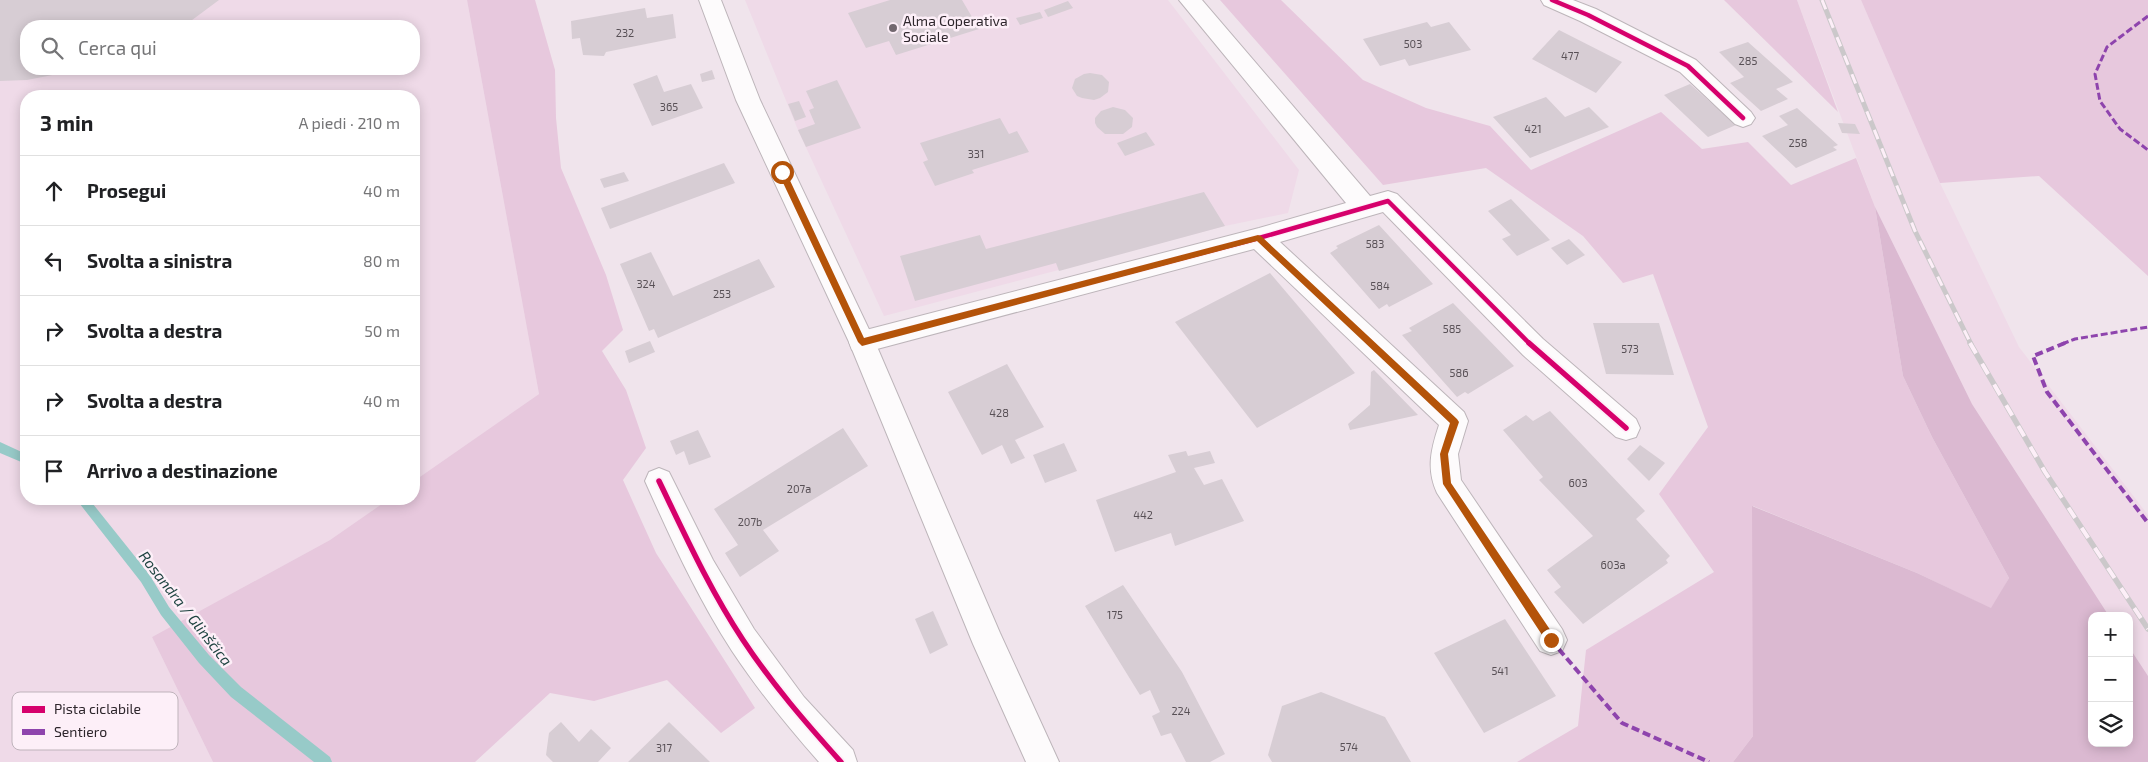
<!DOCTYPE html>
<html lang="it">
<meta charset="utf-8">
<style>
body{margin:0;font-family:"Exo 2",sans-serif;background:#f2f2f2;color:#202124}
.controls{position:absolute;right:15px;bottom:15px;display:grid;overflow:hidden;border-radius:10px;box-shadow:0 2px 12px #0003}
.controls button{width:45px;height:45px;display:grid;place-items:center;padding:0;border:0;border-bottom:1px solid #e0e0e0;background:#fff;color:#202124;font:25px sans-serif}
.stop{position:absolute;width:15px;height:15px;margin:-11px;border:4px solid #b45309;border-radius:50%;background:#fff}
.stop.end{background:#b45309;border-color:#fff;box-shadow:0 1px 5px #0008}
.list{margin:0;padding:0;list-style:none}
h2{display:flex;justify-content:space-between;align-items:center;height:65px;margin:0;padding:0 20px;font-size:21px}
h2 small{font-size:16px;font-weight:400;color:#757577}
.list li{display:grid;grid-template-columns:32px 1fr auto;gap:15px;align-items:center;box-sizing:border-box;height:70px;padding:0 20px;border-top:1px solid #e0e0e0}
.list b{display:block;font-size:19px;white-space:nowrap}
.list em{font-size:16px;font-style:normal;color:#757577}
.icon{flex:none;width:28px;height:28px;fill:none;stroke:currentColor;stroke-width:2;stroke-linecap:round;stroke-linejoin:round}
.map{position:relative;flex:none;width:2148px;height:762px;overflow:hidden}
.search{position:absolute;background:#fff;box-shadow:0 2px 12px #0003;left:20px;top:20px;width:400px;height:55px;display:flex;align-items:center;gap:12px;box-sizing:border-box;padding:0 18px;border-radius:20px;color:#757577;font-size:19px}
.panel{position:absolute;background:#fff;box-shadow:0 2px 12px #0003;left:20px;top:90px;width:400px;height:415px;border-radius:20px}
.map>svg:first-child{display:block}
.built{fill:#efdae8;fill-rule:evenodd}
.green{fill:#e7c8dd}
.forest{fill:#dbb9d1}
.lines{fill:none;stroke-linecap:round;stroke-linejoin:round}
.stream{fill:#97cac8;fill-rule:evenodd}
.building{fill:#d7cdd4}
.street-casing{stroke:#bdb5ba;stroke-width:2}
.secondary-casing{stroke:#bdb5ba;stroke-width:2}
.street{fill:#fdfbfc;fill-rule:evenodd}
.secondary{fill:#fdfbfc;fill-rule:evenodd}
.rail-far1-casing{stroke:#cbc8ca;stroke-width:5}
.rail-casing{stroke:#cbc8ca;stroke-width:5.5}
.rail-far1{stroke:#fdeff8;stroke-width:3;stroke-dasharray:10;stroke-linecap:butt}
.rail{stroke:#fdeff8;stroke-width:4;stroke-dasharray:12;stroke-linecap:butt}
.quiet-far1{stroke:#8e44ad;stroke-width:3;stroke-dasharray:7 3;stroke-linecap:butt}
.quiet{stroke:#8e44ad;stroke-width:4;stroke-dasharray:8 4;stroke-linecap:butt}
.cycleway-far1-casing{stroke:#fdeff8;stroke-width:7}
.cycleway-casing{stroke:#fdeff8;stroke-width:9}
.cycleway-far1{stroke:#d6006c;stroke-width:4.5}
.cycleway{stroke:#d6006c;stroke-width:5.5}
.route{fill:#b45309}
.poi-dot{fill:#72686f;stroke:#fdeff8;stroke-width:2}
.labels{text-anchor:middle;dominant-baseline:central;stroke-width:5;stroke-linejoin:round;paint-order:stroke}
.number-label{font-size:11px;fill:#585056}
.poi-label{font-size:14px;fill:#2e262c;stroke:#fdeff8;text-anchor:start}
.water-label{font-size:15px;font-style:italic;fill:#1e4340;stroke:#fdeff8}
.key{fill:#fdeff8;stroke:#bfb3bb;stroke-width:1}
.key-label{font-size:14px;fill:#2e262c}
</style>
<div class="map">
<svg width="2148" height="762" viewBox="0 0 2148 762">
<rect width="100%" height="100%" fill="#f0e4ec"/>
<g class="built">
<path d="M0 0H467L539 394 414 481V96H26V499H389L330 540 152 637 213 762H0ZM26 26H414V69H26Z"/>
<path d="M745 0H1168L1299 170 1288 213 1225 226 884 316 798 130Z"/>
<path d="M1797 0H1861L1940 183 2019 347 2148 515V676L2129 647V616H2109L1972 404 1875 207Z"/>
</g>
<g class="green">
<path d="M467 0H535L555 70 556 118 561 168 606 275 623 330 602 351 626 390 646 448 623 480 656 553 755 708 721 733 667 680 594 701 550 693 475 762H213L152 637 330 540 389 499H414V481L539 394Z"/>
<path d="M1220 0H1281L1363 80 1426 108 1490 126 1531 170 1661 112 1702 149 1748 142 1791 185 1856 158 1875 207 1903 376 1932 437 2009 578 1992 609 1917 573 1753 506V736L1733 762H1517L1578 726 1586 650 1714 572 1659 494 1708 427 1653 274 1623 283 1583 236 1486 168 1383 185Z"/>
<path d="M1724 0H1797L1838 112Z"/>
<path d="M1861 0H2148V276L2039 176 1940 183Z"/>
</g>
<path class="forest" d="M1875 207 1972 404 2109 616H2092V743H2129V647L2148 676V762H1733L1753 736 1752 506 1917 573 1991 608 2009 578 1932 437 1903 376Z"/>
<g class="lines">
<g class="stream">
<path d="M0 442 26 454V464L0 453Z"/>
<path d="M76 499H89L149 574 169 607 209 655 241 687 330 757 332 762H314L231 697 199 663 161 615 141 582Z"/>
</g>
</g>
<g class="building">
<path d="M0 0H219L184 26H26V69H83L27 80 0 81Z"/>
<path d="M890 0H962L979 29 896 55 889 41 866 48 848 13Z"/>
<path d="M1068 1 1073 8 1048 17 1044 10Z"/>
<path d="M645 8 647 18 673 14 676 38 606 52 604 56 583 55 580 38 572 39 571 21Z"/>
<path d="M1040 12 1043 18 1020 25 1016 18Z"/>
<path d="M1427 22 1431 27 1449 22 1471 50 1409 66 1405 59 1380 66 1363 39Z"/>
<path d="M1559 30 1622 62 1596 93 1532 59Z"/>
<path d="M1748 42 1793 82 1776 89 1788 99 1761 111 1730 83 1744 77 1719 52Z"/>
<path d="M712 70 715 79 702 82 700 74Z"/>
<path d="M1090 73 1102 75 1109 82 1108 92 1100 98 1094 100 1082 98 1077 96 1072 88 1075 79 1084 74Z"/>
<path d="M657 75 664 92 691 84 703 108 652 126 633 84Z"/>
<path d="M837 80 861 128 806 147 798 130 815 124 809 110 814 108 806 91Z"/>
<path d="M1690 84 1736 125 1708 137 1664 95Z"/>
<path d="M1546 97 1565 117 1589 107 1609 127 1530 158 1493 117Z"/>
<path d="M799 101 806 117 795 121 788 104Z"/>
<path d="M1113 107 1125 110 1133 118 1132 127 1123 134H1105L1097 127 1095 123V118L1101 111Z"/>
<path d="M1797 108 1838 145 1833 147 1837 150 1796 168 1762 136 1788 125 1779 116Z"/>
<path d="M1000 118 1009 134 1017 131 1029 152 972 170 974 173 935 186 923 162 928 160 920 143Z"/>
<path d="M1838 123 1855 124 1860 134 1842 133Z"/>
<path d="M1146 132 1155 145 1125 156 1117 143Z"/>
<path d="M724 163 735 183 610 229 601 208Z"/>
<path d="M624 172 629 181 604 188 600 179Z"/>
<path d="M1204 192 1225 226 1059 271 1056 263 915 301 900 256 980 235 986 249Z"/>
<path d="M1511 199 1550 240 1517 256 1502 239 1511 235 1488 211Z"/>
<path d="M1379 225 1433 284 1389 307 1387 304 1379 309 1330 253 1338 248 1336 246Z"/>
<path d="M1569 239 1585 255 1567 265 1551 248Z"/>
<path d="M651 252 673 296 759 259 775 287 658 338 654 329 649 331 620 264Z"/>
<path d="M1270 273 1355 373 1257 428 1175 322Z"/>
<path d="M1453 303 1514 366 1468 394 1465 392 1457 397 1402 335 1412 331 1409 328Z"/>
<path d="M1593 323H1659L1674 375 1606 374Z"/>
<path d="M650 341 655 352 629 363 625 351Z"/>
<path d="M1007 364 1044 427 1015 440 1025 458 1011 464 1002 445 982 455 948 392Z"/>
<path d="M1374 370 1418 415 1350 430 1348 424 1370 405 1371 372Z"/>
<path d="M1550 411 1645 511 1636 519 1670 556 1666 560 1668 563 1583 624 1554 592 1561 587 1547 570 1593 536 1539 480 1543 477 1503 430 1526 415 1533 421Z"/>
<path d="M843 428 868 466 763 530 779 551 740 577 725 553 738 545 714 509Z"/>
<path d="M698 430 711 457 689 465 684 451 676 455 670 441Z"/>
<path d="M1064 443 1077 471 1045 483 1033 455Z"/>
<path d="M1640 445 1665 463 1649 481 1627 459Z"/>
<path d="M1186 451 1188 456 1210 451 1215 463 1194 468 1204 485 1222 479 1244 521 1175 546 1171 533 1115 552 1096 500 1176 472 1168 455Z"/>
<path d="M1123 585 1182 672 1225 754 1210 762H1186L1171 733 1161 736 1152 716 1160 712 1150 690 1140 695 1085 606Z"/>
<path d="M933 611 948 645 930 654 915 619Z"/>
<path d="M1505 619 1556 696 1484 733 1434 653Z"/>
<path d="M1321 692 1385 717 1411 762H1272L1268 755 1282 706Z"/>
<path d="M561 722 579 742 591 729 611 748 598 762H553L546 755 549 733Z"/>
<path d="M669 722 710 762H628Z"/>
</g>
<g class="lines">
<g class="street-casing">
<g id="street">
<path d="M1179 0H1202L1370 196 1388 191 1397 194 1543 339 1636 419 1640 428 1636 437 1626 440 1616 437 1523 355 1383 212 1280 242 1464 412 1468 421 1458 454 1461 480 1562 629 1567 640 1562 651 1551 655 1540 651 1437 493C1426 469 1431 449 1439 425L1254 249 862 353 852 350 849 342 852 334 862 331 1259 228 1346 203Z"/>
<path d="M1541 0H1573L1596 9 1696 60 1751 112 1755 118 1751 124 1743 127 1735 124 1680 72 1580 21 1544 5Z"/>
<path d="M659 468 669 472 713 560 754 629 804 697 853 750 857 762H819C788 727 758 690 732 651 697 597 671 539 645 481L649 472Z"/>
</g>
</g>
<g class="secondary-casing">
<path id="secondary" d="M699 0H721L760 100 875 342 1000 633 1059 762H1026L973 644 849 342 736 100Z"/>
</g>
<use href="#street" class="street"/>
<use href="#secondary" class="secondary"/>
<g class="rail-far1-casing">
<path id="rail-far1" d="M1822 0 1915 231 1971 344"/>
</g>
<g class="rail-casing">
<path id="rail" d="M1970 343 2045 472 2148 629"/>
</g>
<use href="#rail-far1" class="rail-far1"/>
<use href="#rail" class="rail"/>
<g class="quiet-far1">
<path d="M2148 16 2107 47 2095 74 2100 101 2120 129 2148 150"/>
<path d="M2062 344 2075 339 2148 327"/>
</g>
<g class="quiet">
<path d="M2065 343 2033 356 2047 392 2148 523"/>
<path d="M1551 640 1622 723 1709 762"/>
</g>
<g class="cycleway-far1-casing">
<g id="cycleway-far1">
<path d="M1552 0 1588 15 1688 66 1743 118"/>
<path d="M862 342 1259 238 1388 201 1530 344"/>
</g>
</g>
<g class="cycleway-casing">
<g id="cycleway">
<path d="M1529 343 1626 428"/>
<path d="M659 481C685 535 710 590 743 640 772 684 806 723 841 762"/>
</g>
</g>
<use href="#cycleway-far1" class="cycleway-far1"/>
<use href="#cycleway" class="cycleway"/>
</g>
<path class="route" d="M782 170 786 172 864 338 1258 235 1261 236 1457 419 1459 422 1448 454 1451 483 1555 637V644H1548L1443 484 1440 454 1450 423 1257 241 862 346 858 342 778 172Z"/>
<circle class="poi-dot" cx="893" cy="28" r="5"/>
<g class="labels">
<g class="number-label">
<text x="625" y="32">232</text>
<text x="1413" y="43">503</text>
<text x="1570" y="55">477</text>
<text x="1748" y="60">285</text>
<text x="669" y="106">365</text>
<text x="1533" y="128">421</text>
<text x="1798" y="142">258</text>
<text x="976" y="153">331</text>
<text x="1375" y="243">583</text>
<text x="646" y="283">324</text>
<text x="1380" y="285">584</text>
<text x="722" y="293">253</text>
<text x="1452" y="328">585</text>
<text x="1630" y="348">573</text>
<text x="1459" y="372">586</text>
<text x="999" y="412">428</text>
<text x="1578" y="482">603</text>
<text x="799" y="488">207a</text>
<text x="1143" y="514">442</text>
<text x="750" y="521">207b</text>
<text x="1613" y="564">603a</text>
<text x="1115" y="614">175</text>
<text x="1500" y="670">541</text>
<text x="1181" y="710">224</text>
<text x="1349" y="746">574</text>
<text x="664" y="747">317</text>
</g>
<g class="poi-label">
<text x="903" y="20">Alma Coperativa<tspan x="903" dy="16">Sociale</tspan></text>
</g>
<g class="water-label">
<text transform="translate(186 608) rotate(52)">Rosandra / Glinščica</text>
</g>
</g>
<rect x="12" y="692" width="166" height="58" rx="8" class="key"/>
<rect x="22" y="706" width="23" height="7" fill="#d6006c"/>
<rect x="22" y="729" width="23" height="6" fill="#8e44ad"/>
<g class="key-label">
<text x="54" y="714">Pista ciclabile</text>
<text x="54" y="737">Sentiero</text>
</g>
</svg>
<div class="controls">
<button>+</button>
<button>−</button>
<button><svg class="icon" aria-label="layers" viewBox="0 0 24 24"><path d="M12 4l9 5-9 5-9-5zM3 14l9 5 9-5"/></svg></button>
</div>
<div class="stop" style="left:782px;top:172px"></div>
<div class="stop end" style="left:1551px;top:640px"></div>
<div class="search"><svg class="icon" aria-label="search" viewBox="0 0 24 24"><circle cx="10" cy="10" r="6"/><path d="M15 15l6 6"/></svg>Cerca qui</div>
<section class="panel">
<h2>3 min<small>A piedi · 210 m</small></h2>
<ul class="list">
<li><svg class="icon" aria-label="ahead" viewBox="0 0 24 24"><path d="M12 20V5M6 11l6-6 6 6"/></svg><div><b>Prosegui</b></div><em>40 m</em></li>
<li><svg class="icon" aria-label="left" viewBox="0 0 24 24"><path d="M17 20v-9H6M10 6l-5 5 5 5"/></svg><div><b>Svolta a sinistra</b></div><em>80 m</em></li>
<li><svg class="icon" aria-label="right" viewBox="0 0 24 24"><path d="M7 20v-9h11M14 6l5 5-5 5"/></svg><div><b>Svolta a destra</b></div><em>50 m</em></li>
<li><svg class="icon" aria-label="right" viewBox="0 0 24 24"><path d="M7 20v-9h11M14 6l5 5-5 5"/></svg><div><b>Svolta a destra</b></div><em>40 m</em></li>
<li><svg class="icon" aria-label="arrive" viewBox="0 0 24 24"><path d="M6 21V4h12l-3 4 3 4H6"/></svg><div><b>Arrivo a destinazione</b></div></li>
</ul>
</section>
</div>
